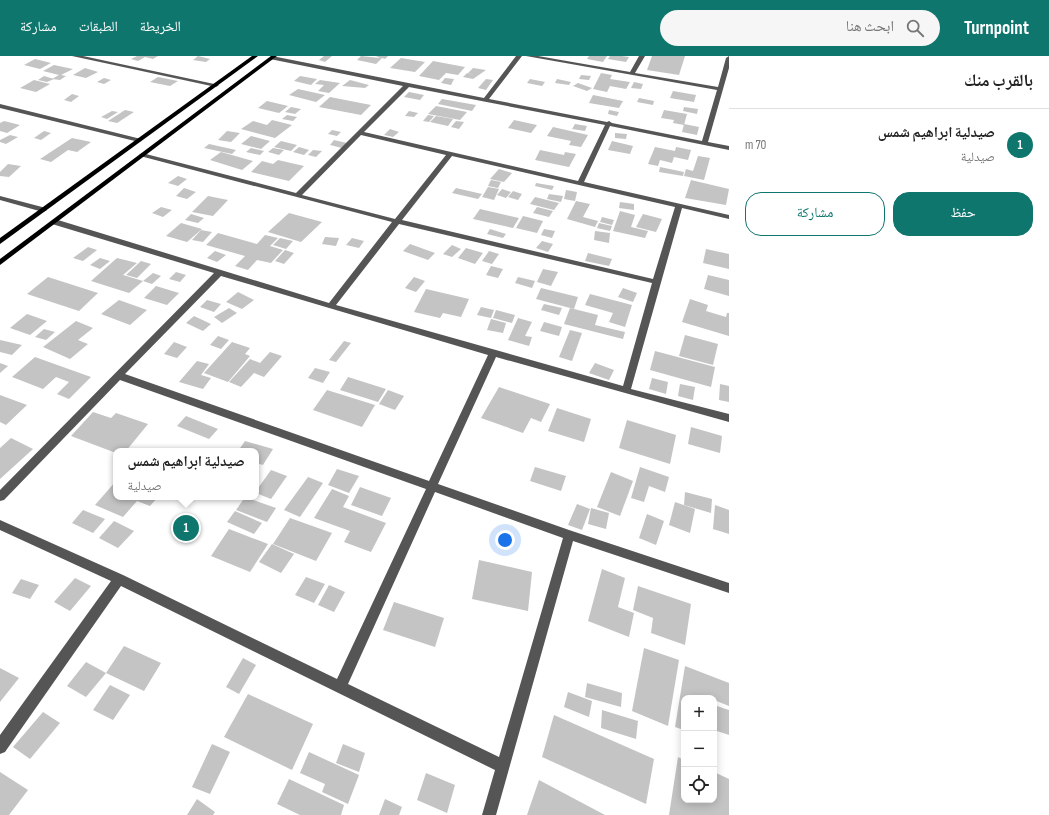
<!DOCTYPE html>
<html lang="ar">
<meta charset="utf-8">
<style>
body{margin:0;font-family:"Sofia Sans Condensed","Noto Naskh Arabic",sans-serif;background:#f6f6f6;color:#222;direction:rtl}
.controls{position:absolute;right:12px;bottom:12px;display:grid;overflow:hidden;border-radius:8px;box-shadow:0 2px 10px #0003}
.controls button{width:36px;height:36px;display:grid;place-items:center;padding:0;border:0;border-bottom:1px solid #e0e0e0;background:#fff;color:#222;font:20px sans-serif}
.you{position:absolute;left:505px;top:484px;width:14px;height:14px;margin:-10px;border:3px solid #fff;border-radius:50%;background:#1a73e8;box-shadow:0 0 0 6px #1a73e833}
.badge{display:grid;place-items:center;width:26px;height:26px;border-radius:50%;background:#0f766e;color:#fff;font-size:13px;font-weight:700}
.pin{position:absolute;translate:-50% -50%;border:2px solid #fff;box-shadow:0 1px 4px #0006}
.popup{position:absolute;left:113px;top:392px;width:146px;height:52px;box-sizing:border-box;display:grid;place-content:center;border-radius:8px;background:#fff;filter:drop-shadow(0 1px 3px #0005);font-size:13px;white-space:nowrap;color:#767676}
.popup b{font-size:15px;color:#222}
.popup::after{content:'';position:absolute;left:50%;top:100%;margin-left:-8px;border:8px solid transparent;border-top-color:#fff}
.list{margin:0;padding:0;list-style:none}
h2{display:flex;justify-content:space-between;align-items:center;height:52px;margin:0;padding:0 16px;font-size:17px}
h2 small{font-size:13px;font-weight:400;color:#767676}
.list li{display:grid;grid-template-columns:26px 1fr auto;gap:12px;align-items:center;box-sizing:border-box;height:72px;padding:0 16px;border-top:1px solid #e0e0e0}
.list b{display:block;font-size:15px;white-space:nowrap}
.list p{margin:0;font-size:13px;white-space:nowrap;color:#767676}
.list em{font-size:13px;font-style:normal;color:#767676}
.actions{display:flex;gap:8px;padding:12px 16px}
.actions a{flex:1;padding:9px 0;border:1px solid #0f766e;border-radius:16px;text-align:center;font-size:14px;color:#0f766e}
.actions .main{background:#0f766e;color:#fff}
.icon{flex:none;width:22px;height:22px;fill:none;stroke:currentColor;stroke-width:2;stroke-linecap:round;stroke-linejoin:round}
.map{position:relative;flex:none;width:729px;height:759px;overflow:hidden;direction:ltr}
header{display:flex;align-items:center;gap:24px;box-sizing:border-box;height:56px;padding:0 20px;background:#0f766e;color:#fff}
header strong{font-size:19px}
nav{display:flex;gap:22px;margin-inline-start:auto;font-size:14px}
.search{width:280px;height:36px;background:#f6f6f6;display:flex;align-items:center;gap:10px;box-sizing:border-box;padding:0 14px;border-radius:22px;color:#767676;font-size:15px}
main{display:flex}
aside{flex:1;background:#fff}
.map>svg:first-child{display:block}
.building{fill:#c4c4c4}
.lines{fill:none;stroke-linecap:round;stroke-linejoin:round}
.minor{fill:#555;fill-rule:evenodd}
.major{fill:#000;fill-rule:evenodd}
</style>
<header>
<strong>Turnpoint</strong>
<div class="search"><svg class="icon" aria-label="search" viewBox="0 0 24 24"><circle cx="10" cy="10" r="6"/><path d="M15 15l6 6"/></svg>ابحث هنا</div>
<nav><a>الخريطة</a><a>الطبقات</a><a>مشاركة</a></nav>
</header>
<main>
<aside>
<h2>بالقرب منك<small></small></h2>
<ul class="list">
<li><span class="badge">1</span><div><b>صيدلية ابراهيم شمس</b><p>صيدلية</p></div><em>70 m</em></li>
</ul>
<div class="actions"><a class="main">حفظ</a><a>مشاركة</a></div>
</aside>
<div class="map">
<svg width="729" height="759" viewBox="0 0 729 759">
<rect width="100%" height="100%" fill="#fff"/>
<g class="building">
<path d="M137 0H158L153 3 145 1 138 5 131 3Z"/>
<path d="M198 0 210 3 206 6 193 4Z"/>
<path d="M324 0H332L325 6 319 4Z"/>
<path d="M361 0 380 2 376 0H388L385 3 382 2 376 8 357 4Z"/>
<path d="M589 0H607L603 6 587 3Z"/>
<path d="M610 0H622L629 1 626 6 608 3Z"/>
<path d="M652 0H685L679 19 647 14Z"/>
<path d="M401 2 425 6 415 16 390 12Z"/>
<path d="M35 3 51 7 40 13 24 9Z"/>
<path d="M433 5 465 11 458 19 446 17 439 24 419 20Z"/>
<path d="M54 9 73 13 61 19 66 20 60 24 52 23 59 19 43 15Z"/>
<path d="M85 12 98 16 86 22 73 19Z"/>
<path d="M473 12 486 14 473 23 463 21 467 17 475 19 468 17Z"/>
<path d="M601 17 612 19 610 23 630 26 626 33 610 30 607 36 593 33Z"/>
<path d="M581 19 591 20 589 24 579 23Z"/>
<path d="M44 20 54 23 47 26 38 24Z"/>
<path d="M300 20 317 23 311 29 294 25Z"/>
<path d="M158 21 178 25 170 30 150 26Z"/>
<path d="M104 22 111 24 104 28 97 26Z"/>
<path d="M445 22 454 23 451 29 441 27Z"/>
<path d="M486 23 493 24 486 34 478 32Z"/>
<path d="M530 23 545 26 542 30 527 27Z"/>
<path d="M557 23 571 26 569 29 555 27Z"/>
<path d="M34 24 50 28 36 36 20 32Z"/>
<path d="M320 24 340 27 329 37 318 35 324 29 315 28Z"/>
<path d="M350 24 369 29 365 32 342 30Z"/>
<path d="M634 26 643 28 641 33 631 32Z"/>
<path d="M578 27 592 32 587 35 573 30Z"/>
<path d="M298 33 325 39 316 46 289 39Z"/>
<path d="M673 35 696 39 694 46 670 42Z"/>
<path d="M409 36 424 39 420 44 404 41Z"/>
<path d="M72 38 79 40 71 46 64 44Z"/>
<path d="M593 39 623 45 619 52 589 47Z"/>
<path d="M330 41 371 49 361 59 319 51Z"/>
<path d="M639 42 654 45 653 49 637 46Z"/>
<path d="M442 43 476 49 472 55 438 48Z"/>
<path d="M267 45 288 50 279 57 258 52Z"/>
<path d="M436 50 467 56 460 64 428 58Z"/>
<path d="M291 51 301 53 295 58 285 56Z"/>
<path d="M684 51 698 53 697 58 683 55Z"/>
<path d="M125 54 134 56 117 67 108 65Z"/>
<path d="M609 54 619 56 617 60 608 58Z"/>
<path d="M664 54 687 58 684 69 673 67 674 64 661 62Z"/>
<path d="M112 55 118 56 107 63 101 61Z"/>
<path d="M409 55 418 57 414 61 405 60Z"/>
<path d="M287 59 297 61 293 65 282 63Z"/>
<path d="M428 59 434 60 429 66 423 65Z"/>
<path d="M436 60 453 63 448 70 430 66Z"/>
<path d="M272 64 292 69 275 82 241 73 253 65 267 69Z"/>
<path d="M514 64 537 69 531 77 508 72Z"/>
<path d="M4 65 20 69 7 77 0 75V67Z"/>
<path d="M456 65 464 66 459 73 451 71Z"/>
<path d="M575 68 587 70 585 75 572 73Z"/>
<path d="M684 68 699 71 697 79 682 76Z"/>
<path d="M553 71 588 79 581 91 569 89 571 85 547 80Z"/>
<path d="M390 73 399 76 393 81 384 79Z"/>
<path d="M332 74 341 76 337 80 328 78Z"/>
<path d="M44 75 51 77 41 84 34 82Z"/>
<path d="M227 75 240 77 231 86 218 84Z"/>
<path d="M615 77 627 78 626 83 615 82Z"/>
<path d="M10 79 18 81 6 88 0 86V84Z"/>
<path d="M251 80 270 85 261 93 241 88Z"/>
<path d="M72 82 91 86 77 96 68 94 51 106 40 103Z"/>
<path d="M334 84 347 87 342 92 330 89Z"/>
<path d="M281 85 297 89 291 95 274 91Z"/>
<path d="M612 85 633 90 630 98 608 94Z"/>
<path d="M209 88 236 94 232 98 204 92Z"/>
<path d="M299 91 309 94 304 99 293 96Z"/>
<path d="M655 91 675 95 676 91 691 94 688 104 674 101 672 107 660 104 658 110 648 108Z"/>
<path d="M251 92 264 95 260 99 246 96Z"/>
<path d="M273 92 284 94 279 99 268 96Z"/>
<path d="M313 94 322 95 316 101 308 99Z"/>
<path d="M540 94 564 99 565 96 576 98 569 111 535 104Z"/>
<path d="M221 96 253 105 242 114 210 104Z"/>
<path d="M698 100 710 102 704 124 684 120 686 113 693 115Z"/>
<path d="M278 104 304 110 289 125 251 116 262 105 273 108Z"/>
<path d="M8 108 21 110 9 121 0 120V116Z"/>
<path d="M660 111 684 116 683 120 659 116Z"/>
<path d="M499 113 512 117 504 126 490 123Z"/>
<path d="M178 120 187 123 178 130 168 127Z"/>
<path d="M491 124 501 126 498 132 488 130Z"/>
<path d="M691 124 729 133 726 149 685 142Z"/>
<path d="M536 127 554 130 552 134 535 130Z"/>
<path d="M488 131 499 133 494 144 482 141Z"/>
<path d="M184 132 196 136 187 143 176 140Z"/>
<path d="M456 132 482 138 478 143 452 137Z"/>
<path d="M502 133 511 136 506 142 497 139Z"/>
<path d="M566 134 577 136 575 145 564 143Z"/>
<path d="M513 135 522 138 518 144 508 141Z"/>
<path d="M549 138 563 140 561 146 547 143Z"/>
<path d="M208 140 228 144 213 160 192 156Z"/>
<path d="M535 141 559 147 554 154 530 148Z"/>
<path d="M576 145 590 148 583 161 598 165 595 171 567 163Z"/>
<path d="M620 146 634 148V154L619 152Z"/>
<path d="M161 151 172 154 163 161 152 157Z"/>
<path d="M537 151 553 155 549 161 533 157Z"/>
<path d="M480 153 519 162 513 172 473 163Z"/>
<path d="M620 155 635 159 631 171 648 175 645 182 613 175Z"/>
<path d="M289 157 322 166 301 186 268 176Z"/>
<path d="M191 158 204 162 198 167 185 164Z"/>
<path d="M643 158 662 163 656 176 636 171Z"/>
<path d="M523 160 543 165 537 177 516 172Z"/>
<path d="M602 161 614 164 612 169 600 166Z"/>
<path d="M181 167 202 173 187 186 166 180Z"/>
<path d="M599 167 612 170 610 175 597 172Z"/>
<path d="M490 173 506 178 503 182 487 178Z"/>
<path d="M544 173 555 175 552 182 541 179Z"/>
<path d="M201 174 212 176 203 186 192 184Z"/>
<path d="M595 175 610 177 609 187 594 184Z"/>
<path d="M218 177 257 188 265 179 278 182 270 190 283 194 271 207 257 204 248 214 235 210 245 200 206 189Z"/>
<path d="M325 181 339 182 336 190 322 188Z"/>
<path d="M280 182 293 185 286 193 273 189Z"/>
<path d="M352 182 364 185 359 192 346 189Z"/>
<path d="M542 185 553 188 548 196 536 192Z"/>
<path d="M410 188 435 197 428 204 403 195Z"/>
<path d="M452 189 461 193 452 201 443 198Z"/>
<path d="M88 191 97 194 83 205 73 202Z"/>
<path d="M466 192 483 197 475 208 458 202Z"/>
<path d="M706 193 729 198V213L703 207Z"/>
<path d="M285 194 294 197 284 208 275 205Z"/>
<path d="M215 195 226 199 217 206 207 202Z"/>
<path d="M489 195 499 198 492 208 482 205Z"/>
<path d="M588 197 612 203 609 210 585 205Z"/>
<path d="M100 202 110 205 100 213 90 209Z"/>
<path d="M117 202 137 207 123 219 143 225 129 237 91 225Z"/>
<path d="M141 205 151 208 137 222 126 219Z"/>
<path d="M491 210 503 213 498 222 486 219Z"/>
<path d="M543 213 558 216 551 230 537 226Z"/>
<path d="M176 216 186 219 180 226 169 223Z"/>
<path d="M153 217 161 220 152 228 143 225Z"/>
<path d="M708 219 729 224V240L704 233Z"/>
<path d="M48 221 98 237 79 255 27 238Z"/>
<path d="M414 221 425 225 416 236 405 232Z"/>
<path d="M518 221 535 225 532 232 515 227Z"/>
<path d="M156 230 179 237 167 249 144 242Z"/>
<path d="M541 232 578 241 574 253 536 243Z"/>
<path d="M623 232 637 237 633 246 618 241Z"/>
<path d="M426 233 469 243 461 261 443 257 440 262 414 256Z"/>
<path d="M238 236 254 244 242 253 226 246Z"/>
<path d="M590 238 632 249 625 271 609 266 613 257 585 249Z"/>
<path d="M690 243 708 249 706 255 726 261 727 257H729V280L682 266Z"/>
<path d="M119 244 147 254 130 269 101 258Z"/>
<path d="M207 244 221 248 214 256 200 251Z"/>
<path d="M544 248 562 252 559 259 541 254Z"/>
<path d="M481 251 494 254 491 262 477 259Z"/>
<path d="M229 252 237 257 222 267 214 261Z"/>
<path d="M570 252 598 259 595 269 625 276 623 283 564 268Z"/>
<path d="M496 254 515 259 512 267 493 262Z"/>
<path d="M27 258 47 265 30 279 10 272Z"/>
<path d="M194 260 211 268 203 275 186 267Z"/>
<path d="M518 262 532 266 525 280 532 281 529 290 508 284Z"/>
<path d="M491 263 506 267 503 277 487 274Z"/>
<path d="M76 265 93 272 78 284 88 288 70 303 43 291Z"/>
<path d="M544 266 562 271 559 280 540 275Z"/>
<path d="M44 273 55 276 46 284 35 281Z"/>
<path d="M570 274 582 277 572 305 559 301Z"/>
<path d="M685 279 718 288 713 309 679 300Z"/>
<path d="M218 280 229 284 221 293 210 289Z"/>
<path d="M0 284 22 289 12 299 0 296Z"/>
<path d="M344 285 351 287 336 306 329 304Z"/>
<path d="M174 286 187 291 177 302 164 298Z"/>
<path d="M232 286 250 292 245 298 250 300 228 326 204 317Z"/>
<path d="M655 295 715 311 711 331 650 314Z"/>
<path d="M270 296 282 300 264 321 254 317 241 331 229 326 250 303 260 307Z"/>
<path d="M35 301 91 321 69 343 57 338 69 326 56 321 43 333 12 321Z"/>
<path d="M197 305 209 308 201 319 211 322 203 333 179 326Z"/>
<path d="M0 307 8 310 0 317Z"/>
<path d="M595 307 614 314 609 324 589 317Z"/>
<path d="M315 312 330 316 323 327 308 322Z"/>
<path d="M348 321 386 333 378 346 340 334Z"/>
<path d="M652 322 668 326 666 338 649 333Z"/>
<path d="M680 328 695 331 693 344 678 340Z"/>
<path d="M720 328 729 330V346L719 344Z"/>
<path d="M499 331 550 348 541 366 531 362 523 377 481 362Z"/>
<path d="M327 334 375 349 362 371 313 354Z"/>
<path d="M388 334 404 340 395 354 379 348Z"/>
<path d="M0 339 27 349 6 369 0 366Z"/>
<path d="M557 352 591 363 584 386 548 375Z"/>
<path d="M93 356 111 362 116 357 148 368 126 395H116V397L71 380Z"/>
<path d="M186 360 218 373 209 383 177 370Z"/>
<path d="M627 364 676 379 670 408 619 392Z"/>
<path d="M691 371 722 380 720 397 688 388Z"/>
<path d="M11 382 33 393 0 423V392Z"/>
<path d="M245 385 273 393 263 409 256 407V395H238Z"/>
<path d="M535 411 566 420 561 435 530 425Z"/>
<path d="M640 411 669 421 665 436 649 430 644 446 631 442Z"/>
<path d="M337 413 359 420 349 437 328 429Z"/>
<path d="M271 414 287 420 271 443 256 437V435Z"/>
<path d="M611 416 633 425 620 460 597 451Z"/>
<path d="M308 421 323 427 300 461 284 454Z"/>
<path d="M116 425V441H158L150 450 137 445 123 461 95 449Z"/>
<path d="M360 431 391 442 382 460 351 449Z"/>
<path d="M332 433 349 440 343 451 386 467 371 496 344 486 350 475 314 462Z"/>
<path d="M685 436 712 443 711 457 684 449Z"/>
<path d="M245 441 276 452 267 466 236 454Z"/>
<path d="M675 446 695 453 690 477 669 469Z"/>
<path d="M577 448 590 453 582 474 568 469Z"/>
<path d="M715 449 729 454V478L713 473Z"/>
<path d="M591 452 609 457 606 473 588 468Z"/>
<path d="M83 454 105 463 93 477 72 467Z"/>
<path d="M235 455 262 467 254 478 227 466Z"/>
<path d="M647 458 664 465 656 489 639 482Z"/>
<path d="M290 462 332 477 316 505 273 488Z"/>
<path d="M114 465 134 475 118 492 99 482Z"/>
<path d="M229 473 268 488 250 516 211 500Z"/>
<path d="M272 488 294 498 281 517 259 506Z"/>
<path d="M479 504 532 516 528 555 472 543Z"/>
<path d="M602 513 625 522 618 551 634 557 629 581 588 565Z"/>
<path d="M306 521 325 528 314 547 295 539Z"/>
<path d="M75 522 91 530 70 555 54 546Z"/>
<path d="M21 523 39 529 30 543 12 537Z"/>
<path d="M329 529 345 536 334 556 318 549Z"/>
<path d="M638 530 691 548 685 589 651 577 653 562 633 554Z"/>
<path d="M394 546 444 562 435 591 383 574Z"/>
<path d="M124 590 161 607 144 635 106 617Z"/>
<path d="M644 592 679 604 668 670 632 655Z"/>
<path d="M243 602 256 609 239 638 226 631Z"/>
<path d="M86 606 106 617 86 641 67 630Z"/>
<path d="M685 610 729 627V650L714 644V642H684V674L675 671Z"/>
<path d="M0 612 19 622 0 646Z"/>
<path d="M587 627 622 637 621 651 585 641Z"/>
<path d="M110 629 130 639 113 664 93 654Z"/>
<path d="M568 636 592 645 589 661 564 651Z"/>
<path d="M248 638 313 668 292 714 224 681Z"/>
<path d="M714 649 729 654V679L714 674Z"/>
<path d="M602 654 638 665 636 683 601 672Z"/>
<path d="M43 656 60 667 30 703 13 691Z"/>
<path d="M554 659 654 703 646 748 542 701Z"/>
<path d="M212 688 230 696 210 738 192 731Z"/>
<path d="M343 688 365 697 359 716 336 707Z"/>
<path d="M309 696 359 719 348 748 322 736 325 728 300 717Z"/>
<path d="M678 701 684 704V744H714V716L729 723V759H669Z"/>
<path d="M0 716 28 734 9 759H0Z"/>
<path d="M426 717 455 729 447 757 417 744Z"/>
<path d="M289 723 344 749 341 759H300L277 748Z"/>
<path d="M539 724 605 759H527Z"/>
<path d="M197 743 215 756 213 759H187Z"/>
<path d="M385 743 402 751 399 759H379Z"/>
</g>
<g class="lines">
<g class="minor">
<path d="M72 0H83L219 29 216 31Z"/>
<path d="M272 0 484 42 516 0H522L489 43 607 66 609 65 612 67 702 85 717 34 526 0H538L630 16 639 0H645L635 17 718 31 726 2 729 0V12L708 86 729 90V94L610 70 584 126 729 159V163L682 152 631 333 729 358V366L496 301 438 428 569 474 729 527V537L573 485 496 759H482L495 714 121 530 5 696 0 698V679L111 525 0 474V464L123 519 337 623 426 433 120 324 4 444 0 445V434L214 217 52 168V164H58L329 247 392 166 140 100 139 99 142 97 296 137 403 30 270 3V1ZM409 31 605 69 578 125 364 76ZM361 79 446 99 395 163 302 139ZM452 100 675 151 653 223 402 164ZM399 168 652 227 623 330 336 249ZM221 220 488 299 429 425 125 318ZM435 436 563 482 499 701 348 628Z"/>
<path d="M0 48 141 83 142 84 139 86 0 52Z"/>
<path d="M0 140 46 152 47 154 43 156 0 144Z"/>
</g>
<g class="major">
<path d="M252 0H258L0 188V182Z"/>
<path d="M271 0H277L0 209V203Z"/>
</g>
</g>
</svg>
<div class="controls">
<button>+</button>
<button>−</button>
<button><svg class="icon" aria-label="locate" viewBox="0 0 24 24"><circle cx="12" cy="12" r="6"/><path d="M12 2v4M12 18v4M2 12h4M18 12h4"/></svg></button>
</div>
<div class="you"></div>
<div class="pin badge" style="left:186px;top:472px">1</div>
<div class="popup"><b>صيدلية ابراهيم شمس</b>صيدلية</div>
</div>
</main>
